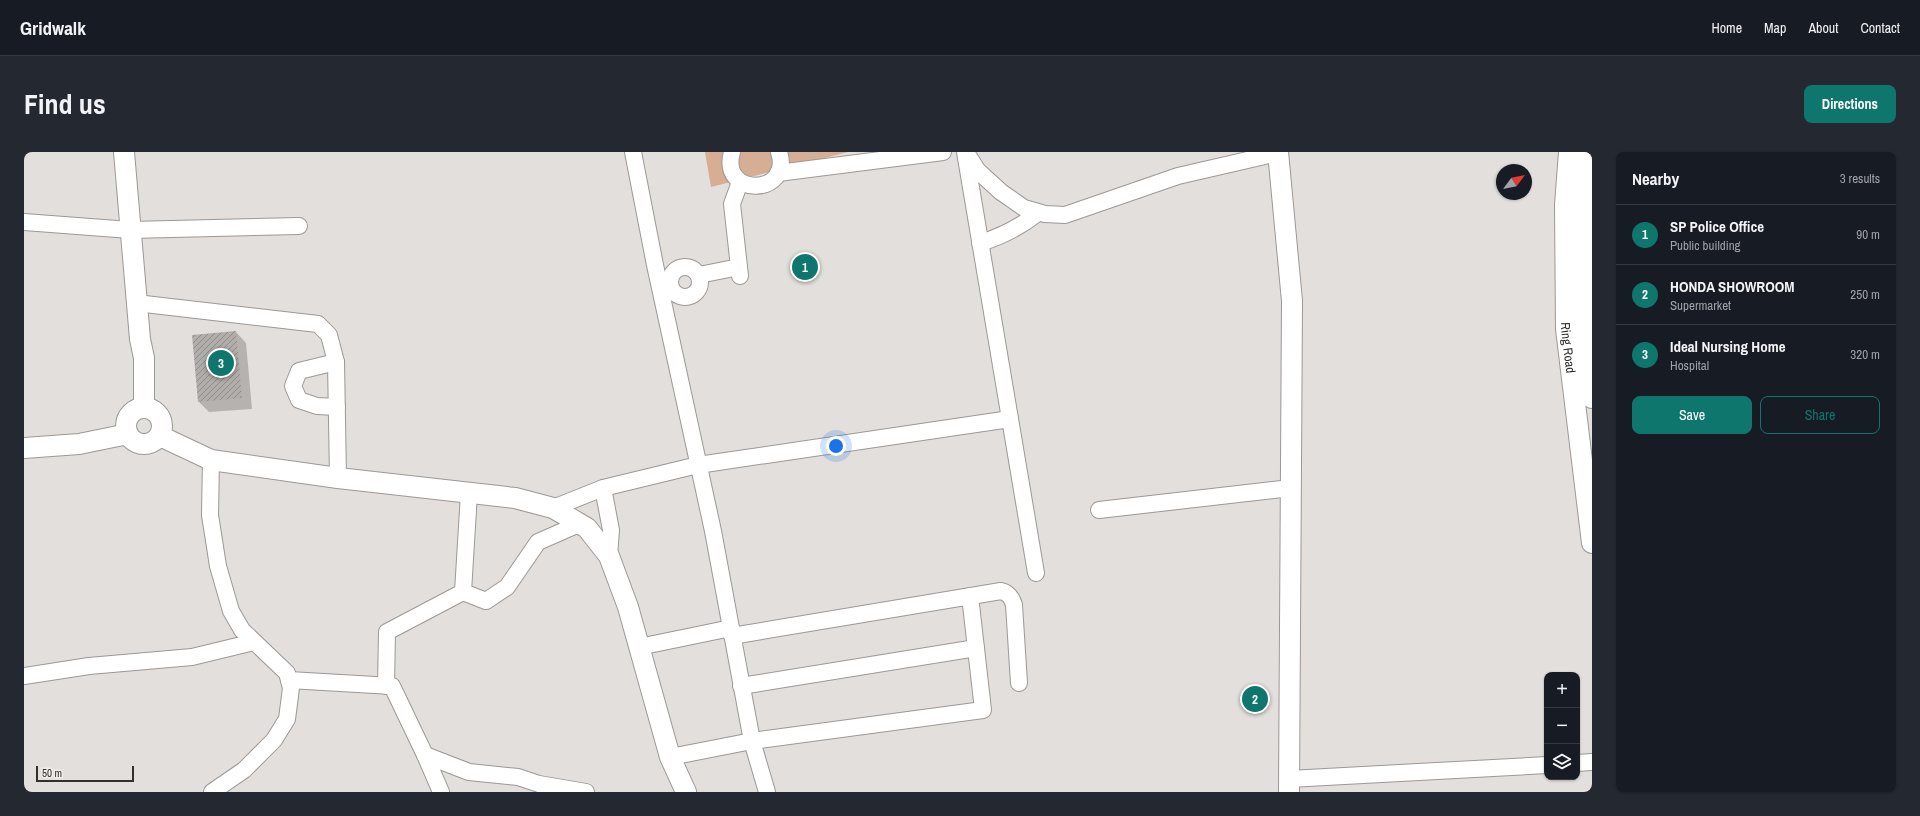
<!DOCTYPE html>
<meta charset="utf-8">
<style>
body{margin:0;font-family:"Archivo Narrow",sans-serif;background:#242831;color:#f1f3f6}
.controls{position:absolute;right:12px;bottom:12px;display:grid;overflow:hidden;border-radius:8px;box-shadow:0 1px 3px #0004}
.controls button{width:36px;height:36px;display:grid;place-items:center;padding:0;border:0;border-bottom:1px solid #363941;background:#171b24;color:#f1f3f6;font:20px sans-serif}
.compass{position:absolute;left:1472px;top:12px;width:36px;height:36px;border-radius:50%;background:#171b24;box-shadow:0 1px 3px #0004;rotate:58deg}
.scale{position:absolute;left:12px;bottom:10px;width:98px;box-sizing:border-box;padding-left:4px;border:2px solid #32302f;border-top:0;font-size:11px;line-height:14px;white-space:nowrap;color:#32302f;-webkit-text-stroke:3px #f0ece9;paint-order:stroke}
.you{position:absolute;left:812px;top:294px;width:14px;height:14px;margin:-10px;border:3px solid #fff;border-radius:50%;background:#1a73e8;box-shadow:0 0 0 6px #1a73e833}
.badge{display:grid;place-items:center;width:26px;height:26px;border-radius:50%;background:#0f766e;color:#fff;font-size:13px;font-weight:700}
.pin{position:absolute;translate:-50% -50%;border:2px solid #fff;box-shadow:0 1px 4px #0006}
.list{margin:0;padding:0;list-style:none}
h2{display:flex;justify-content:space-between;align-items:center;height:52px;margin:0;padding:0 16px;font-size:17px}
h2 small{font-size:13px;font-weight:400;color:#9ea1a6}
.list li{display:grid;grid-template-columns:26px 1fr auto;gap:12px;align-items:center;box-sizing:border-box;height:60px;padding:0 16px;border-top:1px solid #363941}
.list b{display:block;font-size:15px;white-space:nowrap}
.list p{margin:0;font-size:13px;white-space:nowrap;color:#9ea1a6}
.list em{font-size:13px;font-style:normal;color:#9ea1a6}
.actions{display:flex;gap:8px;padding:12px 16px}
.actions a{flex:1;padding:9px 0;border:1px solid #0f766e;border-radius:8px;text-align:center;font-size:14px;color:#0f766e}
.actions .main{background:#0f766e;color:#fff}
.icon{flex:none;width:22px;height:22px;fill:none;stroke:currentColor;stroke-width:2;stroke-linecap:round;stroke-linejoin:round}
.map{position:relative;flex:none;width:1568px;height:640px;overflow:hidden;border-radius:8px}
header{display:flex;align-items:center;gap:24px;box-sizing:border-box;height:56px;padding:0 20px;background:#171b24;border-bottom:1px solid #363941}
header strong{font-size:19px}
nav{display:flex;gap:22px;margin-inline-start:auto;font-size:14px}
.intro{display:flex;align-items:center;justify-content:space-between;box-sizing:border-box;height:96px;padding:0 24px}
h1{margin:0;font-size:28px}
.button{padding:10px 18px;border-radius:8px;background:#0f766e;color:#fff;font-size:14px;font-weight:700}
main{display:flex;gap:24px;padding:0 24px}
aside{flex:1;background:#171b24;border-radius:8px;box-shadow:0 1px 3px #0004}
.map>svg:first-child{display:block}
.park{fill:#d5ae93}
.shadow{fill:#0003}
.building{fill:url(#building-hatch)}
.lines{fill:none;stroke-linecap:round;stroke-linejoin:round}
.minor-casing{stroke:#9c9895;stroke-width:18}
.major-casing{stroke:#9c9895;stroke-width:22}
.minor{stroke:#fff;stroke-width:16}
.major{stroke:#fff;stroke-width:20}
.labels{text-anchor:middle;dominant-baseline:central;stroke-width:3;stroke-linejoin:round;paint-order:stroke}
.street-label{font-size:13px;fill:#32302f;stroke:#f0ece9}
</style>
<header>
<strong>Gridwalk</strong>
<nav><a>Home</a><a>Map</a><a>About</a><a>Contact</a></nav>
</header>
<div class="intro"><h1>Find us</h1><a class="button">Directions</a></div>
<main>
<div class="map">
<svg width="1568" height="640" viewBox="0 0 1568 640">
<defs>
<pattern id="building-hatch" width="6" height="6" patternUnits="userSpaceOnUse"><rect width="6" height="6" fill="#b1adaa"/><path d="M-1 1l2-2M0 6l6-6M5 7l2-2" fill="none" stroke="#918d8b"/></pattern>
</defs>
<rect width="100%" height="100%" fill="#e3dfdc"/>
<path class="park" d="M681 0H824L687 35Z"/>
<path class="shadow" d="M212 180 222 191 228 257 185 260 175 250Z"/>
<path class="building" d="M212 179 218 246 174 250 168 183Z"/>
<g class="lines">
<g class="minor-casing">
<g id="minor">
<path d="M609 0 631 113 689 379 728 589 646 605"/>
<path d="M708 0C695 46 769 44 755 0"/>
<path d="M941 0 1012 421"/>
<path d="M945 5 954 19 977 40 1000 56 1021 62 1041 63 1154 24 1254 1"/>
<path d="M754 21 919 0"/>
<path d="M0 70 106 78 275 74"/>
<path d="M956 91C979 84 996 75 1014 61"/>
<circle cx="661" cy="130" r="15"/>
<path d="M675 123 715 115"/>
<path d="M716 124 708 52 716 30"/>
<path d="M112 151 294 172 305 183 312 210 314 326"/>
<path d="M312 210 275 219 269 234 275 248 293 254 313 255"/>
<path d="M187 308 186 363 194 414 207 459 218 478 263 521 267 536 263 567 250 588 220 618 188 640"/>
<path d="M579 336 587 378 585 404"/>
<path d="M529 356 579 336 674 313 986 267"/>
<path d="M1075 358 1267 336"/>
<path d="M439 440 462 449 483 435 514 390 555 372"/>
<path d="M708 484 977 439C985 441 988 446 990 453L995 531"/>
<path d="M615 495 707 476"/>
<path d="M0 524 65 514 168 505 230 490"/>
<path d="M265 528 368 534 401 603 445 620 494 625 515 632 562 640"/>
<path d="M362 534 363 480 439 440 445 341"/>
<path d="M717 534 952 496"/>
<path d="M401 603 417 640"/>
<path d="M1553 611 1568 610"/>
<path d="M1265 627 1523 613"/>
<path d="M743 640 728 589 959 558 946 444"/>
</g>
</g>
<g class="major-casing">
<g id="major">
<path d="M100 0 116 187 120 206V255"/>
<path d="M1254 0 1268 149 1265 640"/>
<path id="s1" d="M1545 0 1541 53 1542 177 1568 391"/>
<path d="M1562 0 1559 54V176L1568 246"/>
<circle cx="120" cy="274" r="18"/>
<path d="M136 284 187 308 314 326 491 346 529 356 563 376 585 404 604 455 646 605 662 640"/>
<path d="M0 296 55 292 104 282"/>
</g>
</g>
<use href="#minor" class="minor"/>
<use href="#major" class="major"/>
</g>
<g class="labels">
<g class="street-label">
<text stroke="none"><textPath href="#s1" startOffset="196">Ring Road</textPath></text>
</g>
</g>
</svg>
<div class="controls">
<button>+</button>
<button>−</button>
<button><svg class="icon" aria-label="layers" viewBox="0 0 24 24"><path d="M12 4l9 5-9 5-9-5zM3 14l9 5 9-5"/></svg></button>
</div>
<svg class="compass" viewBox="-18 -18 36 36"><path d="M0-13l5 13h-10z" fill="#e53935"/><path d="M0 13l5-13h-10z" fill="#9ea1a6"/></svg>
<div class="scale">50 m</div>
<div class="you"></div>
<div class="pin badge" style="left:781px;top:115px">1</div>
<div class="pin badge" style="left:1231px;top:547px">2</div>
<div class="pin badge" style="left:197px;top:211px">3</div>
</div>
<aside>
<h2>Nearby<small>3 results</small></h2>
<ul class="list">
<li><span class="badge">1</span><div><b>SP Police Office</b><p>Public building</p></div><em>90 m</em></li>
<li><span class="badge">2</span><div><b>HONDA SHOWROOM</b><p>Supermarket</p></div><em>250 m</em></li>
<li><span class="badge">3</span><div><b>Ideal Nursing Home</b><p>Hospital</p></div><em>320 m</em></li>
</ul>
<div class="actions"><a class="main">Save</a><a>Share</a></div>
</aside>
</main>
